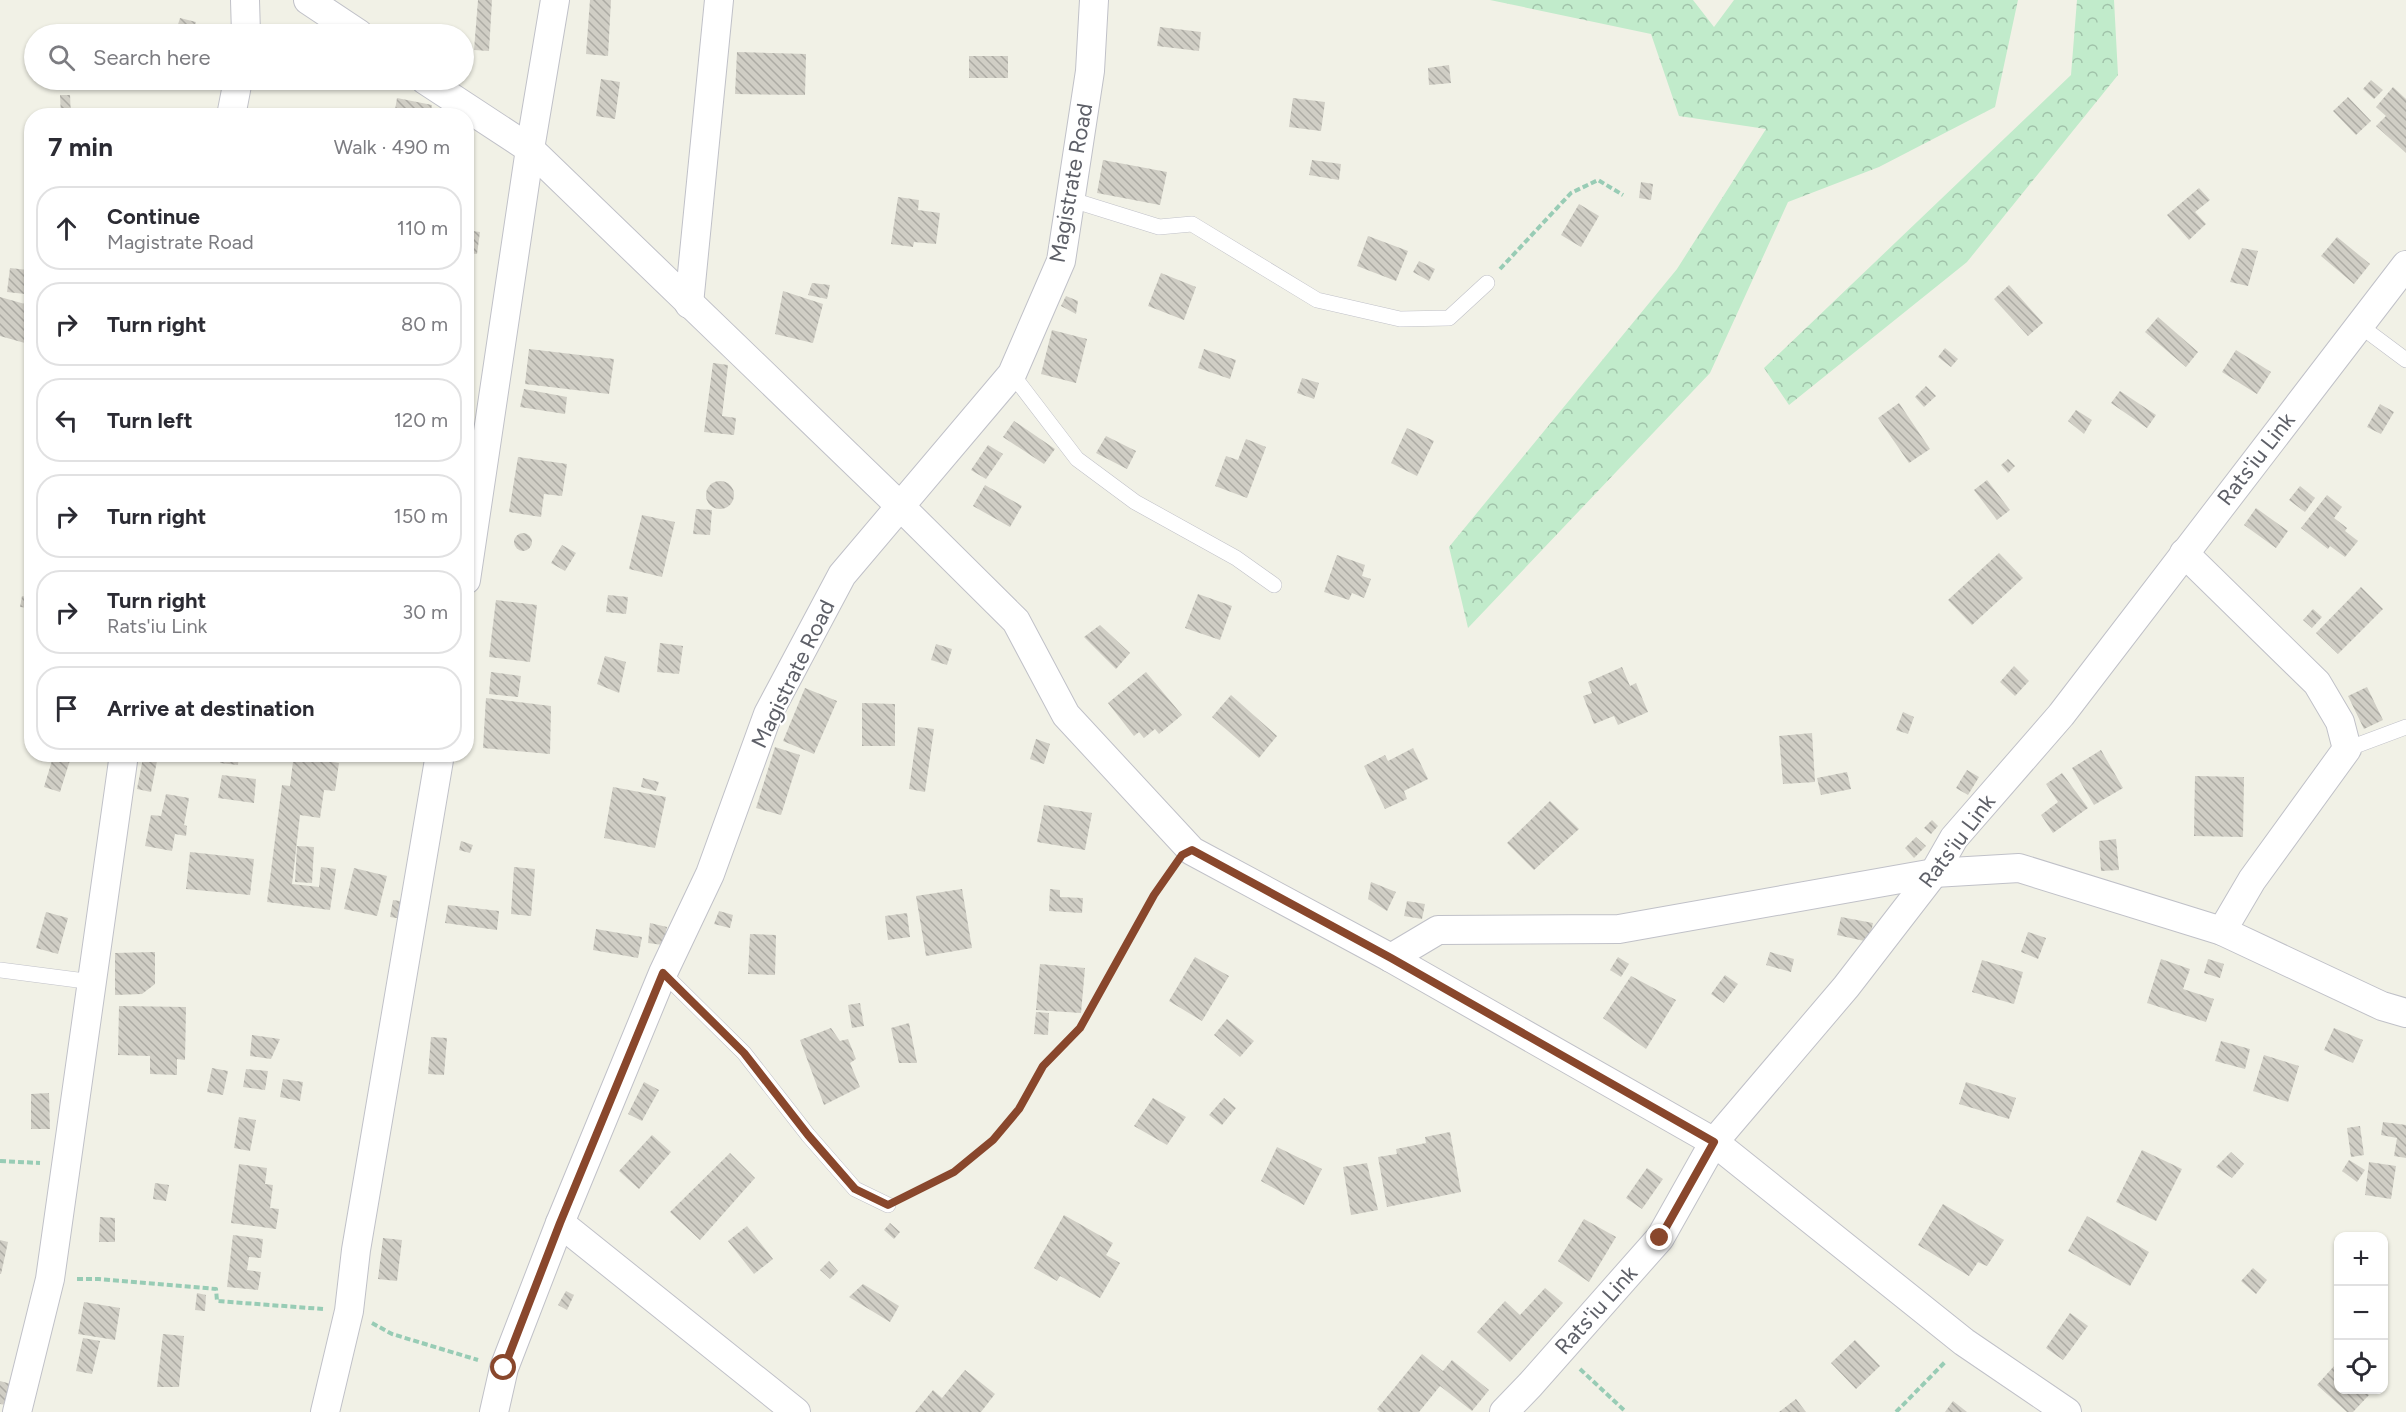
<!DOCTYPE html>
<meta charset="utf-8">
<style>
body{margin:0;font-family:Figtree,sans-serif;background:#f2f2f3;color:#2b2b33}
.controls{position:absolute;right:18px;bottom:18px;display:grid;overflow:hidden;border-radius:12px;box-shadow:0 2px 4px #0004}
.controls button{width:54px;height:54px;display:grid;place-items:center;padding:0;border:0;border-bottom:2px solid #e1e1e2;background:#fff;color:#2b2b33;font:30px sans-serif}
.stop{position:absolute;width:18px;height:18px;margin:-14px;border:4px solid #89472c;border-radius:50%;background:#fff}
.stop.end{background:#89472c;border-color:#fff;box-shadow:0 2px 6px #0008}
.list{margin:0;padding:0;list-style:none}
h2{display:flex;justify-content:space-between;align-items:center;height:78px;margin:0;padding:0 24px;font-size:26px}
h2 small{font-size:20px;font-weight:400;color:#7c7c81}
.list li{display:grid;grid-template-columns:39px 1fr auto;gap:18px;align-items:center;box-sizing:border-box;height:84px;margin:0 12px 12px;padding:0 12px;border:2px solid #e1e1e2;border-radius:24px}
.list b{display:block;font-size:22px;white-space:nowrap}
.list p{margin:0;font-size:20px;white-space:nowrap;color:#7c7c81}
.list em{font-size:20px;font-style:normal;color:#7c7c81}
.icon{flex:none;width:33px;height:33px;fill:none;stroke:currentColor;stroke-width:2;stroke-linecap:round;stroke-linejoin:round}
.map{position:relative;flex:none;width:2406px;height:1412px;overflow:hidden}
.search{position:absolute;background:#fff;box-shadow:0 2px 4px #0004;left:24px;top:24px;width:450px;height:66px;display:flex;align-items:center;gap:15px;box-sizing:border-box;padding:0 21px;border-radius:33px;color:#7c7c81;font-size:22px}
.panel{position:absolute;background:#fff;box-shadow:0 2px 4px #0004;left:24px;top:108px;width:450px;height:654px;border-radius:24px}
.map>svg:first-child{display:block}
.forest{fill:url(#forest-crowns)}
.building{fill:url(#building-back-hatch)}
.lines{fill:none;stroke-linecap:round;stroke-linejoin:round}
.lane-casing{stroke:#c0c1c8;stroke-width:16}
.street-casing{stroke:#c0c1c8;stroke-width:30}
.path{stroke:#98ccb5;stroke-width:4;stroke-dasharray:6 3;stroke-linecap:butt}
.lane{stroke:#fff;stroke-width:15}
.street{stroke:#fff;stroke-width:28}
.route{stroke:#89472c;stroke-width:8}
.labels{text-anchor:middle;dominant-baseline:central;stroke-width:4.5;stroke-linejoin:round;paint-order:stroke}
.street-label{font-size:22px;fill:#5e6068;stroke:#fff}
</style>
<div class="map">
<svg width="2406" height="1412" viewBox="0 0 2406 1412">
<defs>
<pattern id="forest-crowns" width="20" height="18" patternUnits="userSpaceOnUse" patternTransform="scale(1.5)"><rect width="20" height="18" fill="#c1ebcb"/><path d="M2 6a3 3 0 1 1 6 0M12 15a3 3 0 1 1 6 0" fill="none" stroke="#a0c2a9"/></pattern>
<pattern id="building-back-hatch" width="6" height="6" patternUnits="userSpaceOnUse" patternTransform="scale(1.5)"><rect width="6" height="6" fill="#d0cec5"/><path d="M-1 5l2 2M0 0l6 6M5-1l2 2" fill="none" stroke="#acaba4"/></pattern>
</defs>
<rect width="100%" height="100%" fill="#f1f1e6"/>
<g class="forest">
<path d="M1490 0H1693L1714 27 1734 0H2018L1995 107 1879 167 1788 202 1710 373 1468 628 1449 547 1677 269 1766 129 1679 116 1651 34Z"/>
<path d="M2077 0H2114L2118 75 1967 262 1789 405 1764 368 2071 75Z"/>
</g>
<g class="building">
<path d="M478 0H492L489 51 474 50Z"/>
<path d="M590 0H611L608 56 586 54Z"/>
<path d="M180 18 196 22 192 34H175Z"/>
<path d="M1160 27 1201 32 1199 51 1157 46Z"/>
<path d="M737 52 806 54 805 95 735 94Z"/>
<rect x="969" y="56" width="39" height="22"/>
<path d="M1449 65 1451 83 1429 85 1428 68Z"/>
<path d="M601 79 620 82 615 119 596 116Z"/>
<path d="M2371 80 2383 90 2374 99 2363 89Z"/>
<path d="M2393 87 2406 99V153L2376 126 2386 116 2376 107Z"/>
<path d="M60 95H70L71 116H61Z"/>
<path d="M2348 97 2371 121 2356 135 2333 111Z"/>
<path d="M397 98 432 105 430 116H394Z"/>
<path d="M1293 98 1325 102 1321 131 1289 127Z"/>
<path d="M1103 160 1167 172 1160 205 1097 193Z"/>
<path d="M1312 160 1341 164 1339 180 1309 175Z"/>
<path d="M1641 182 1653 184 1651 200 1639 198Z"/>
<path d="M2199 188 2210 200 2195 212 2206 224 2189 240 2167 215Z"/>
<path d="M898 197 919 200 918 210 940 213 936 244 914 242 913 247 891 244Z"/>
<path d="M1579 204 1599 216 1581 247 1561 235Z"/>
<path d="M466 230 480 232 477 254 466 253Z"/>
<path d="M1368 236 1408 251 1396 281 1357 266Z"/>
<path d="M2337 237 2370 264 2354 284 2321 256Z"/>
<path d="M2242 248 2258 251 2248 286 2230 282Z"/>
<path d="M1419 261 1435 269 1429 281 1413 272Z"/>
<path d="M10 268 28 270 25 294 7 292Z"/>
<path d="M1161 273 1196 287 1184 320 1148 306Z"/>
<path d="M812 283 830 285 827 299 808 295Z"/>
<path d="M2009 285 2043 323 2028 336 1994 299Z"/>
<path d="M783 291 823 304 813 343 775 334Z"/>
<path d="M1066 296 1078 301 1076 314 1061 306Z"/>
<path d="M0 297 32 306V345L0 336Z"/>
<path d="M2158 317 2198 352 2186 367 2145 332Z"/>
<path d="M1052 330 1087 339 1076 383 1041 374Z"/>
<path d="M1945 348 1958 359 1951 367 1938 357Z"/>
<path d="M529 349 614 359 609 394 525 384Z"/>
<path d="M1204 349 1236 360 1230 379 1198 368Z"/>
<path d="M2236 350 2271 372 2257 394 2222 372Z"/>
<path d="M713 363 728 365 722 416 736 418 734 435 704 432Z"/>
<path d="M1302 378 1319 383 1314 399 1297 393Z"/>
<path d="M1926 386 1936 396 1924 407 1915 397Z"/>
<path d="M524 389 567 397 565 414 520 407Z"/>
<path d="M2120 391 2156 415 2147 428 2111 403Z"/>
<path d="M1899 403 1930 449 1909 463 1878 418Z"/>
<path d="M2380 404 2394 412 2381 434 2367 427Z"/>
<path d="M2076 410 2092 420 2084 434 2068 421Z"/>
<path d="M1014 421 1055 449 1044 464 1003 437Z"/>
<path d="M1407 428 1434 441 1417 476 1391 463Z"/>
<path d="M1106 436 1136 451 1127 469 1096 453Z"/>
<path d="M1246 439 1266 447 1247 498 1215 486 1226 456 1238 460Z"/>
<path d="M988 445 1003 454 986 479 971 470Z"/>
<path d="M518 457 567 464 562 496 544 494 541 517 509 512Z"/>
<path d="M2008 459 2015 466 2008 473 2001 465Z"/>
<path d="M1987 480 2010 510 1997 520 1974 490Z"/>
<circle cx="720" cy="495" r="14"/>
<path d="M985 485 1022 506 1010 527 973 506Z"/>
<path d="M2300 486 2315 498 2305 512 2289 500Z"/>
<path d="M2327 495 2342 507 2334 518 2347 528 2345 531 2358 541 2345 557 2330 546 2328 549 2301 528Z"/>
<path d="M2256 508 2288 531 2276 548 2244 525Z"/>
<path d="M696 509 712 510 710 535 693 534Z"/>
<path d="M642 515 675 522 662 577 629 569Z"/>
<circle cx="523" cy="542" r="9"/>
<path d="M562 545 576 553 565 571 551 563Z"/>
<path d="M1999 553 2023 578 1972 625 1948 600Z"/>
<path d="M1337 555 1365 565 1362 576 1371 579 1364 598 1352 593 1349 600 1324 592Z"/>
<path d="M2361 587 2383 609 2338 654 2316 633Z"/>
<path d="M1198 594 1232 606 1220 640 1185 628Z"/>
<path d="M608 595 628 597 626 614 606 612Z"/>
<path d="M22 596 32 598 30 608 20 607Z"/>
<path d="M496 600 537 605 530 662 489 657Z"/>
<path d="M2313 609 2322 617 2312 628 2303 620Z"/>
<path d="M1100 625 1130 653 1116 669 1084 637Z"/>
<path d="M660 643 683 646 679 674 657 672Z"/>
<path d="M936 644 952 649 947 665 931 660Z"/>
<path d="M605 656 626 662 619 693 597 684Z"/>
<path d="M2014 666 2029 681 2015 696 2000 682Z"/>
<path d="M1622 667 1630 686 1636 683 1648 712 1618 725 1614 716 1594 724 1583 696 1592 693 1588 682Z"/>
<path d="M491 672 521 676 518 697 489 694Z"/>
<path d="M1146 672 1182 715 1159 734 1155 729 1144 738 1139 732 1134 736 1108 703Z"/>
<path d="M2367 687 2383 720 2364 729 2348 696Z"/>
<path d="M805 688 837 701 814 754 783 741Z"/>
<path d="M1231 695 1277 736 1259 758 1212 717Z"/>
<path d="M486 698 551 706 550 754 483 748Z"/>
<path d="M862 703 895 704V746H862Z"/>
<path d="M1903 712 1914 717 1908 734 1896 730Z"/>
<path d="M918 727 934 729 925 792 909 789Z"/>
<path d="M1812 733 1815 782 1783 784 1779 736Z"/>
<path d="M1036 739 1050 744 1044 764 1030 759Z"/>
<path d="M775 747 800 755 781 815 756 808Z"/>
<path d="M1413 748 1428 779 1404 791 1407 799 1385 809 1364 766 1385 755 1388 761Z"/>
<path d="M2101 750 2123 788 2094 805 2072 768Z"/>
<path d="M54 754 71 757 60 792 44 787Z"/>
<path d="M221 754H239L238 765 220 763Z"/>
<path d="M294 754H333L332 762 339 763 335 791 324 790 320 818 300 815 292 884 319 887 321 867 336 869 330 910 267 902 282 785 290 786Z"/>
<path d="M143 758 157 761 151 792 137 789Z"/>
<path d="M1967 770 1979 777 1968 795 1956 788Z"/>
<path d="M1847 772 1851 789 1821 795 1817 778Z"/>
<path d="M2062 773 2088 808 2053 833 2041 815 2058 802 2046 784Z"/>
<path d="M222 775 256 779 254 803 218 798Z"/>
<path d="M2195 776 2244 777 2243 837 2194 836Z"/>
<path d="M643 778 659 782 656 791 641 787Z"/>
<path d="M613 787 666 797 655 848 604 838Z"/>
<path d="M166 794 189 798 184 825 187 826 186 836 175 834 172 851 145 846 151 815 161 816Z"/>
<path d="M1550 801 1579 829 1534 870 1507 843Z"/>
<path d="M1044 805 1092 813 1085 850 1037 842Z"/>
<path d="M1932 820 1938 826 1931 834 1924 828Z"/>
<path d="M1916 837 1926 846 1914 858 1905 848Z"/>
<path d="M2116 839 2119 870 2101 871 2099 841Z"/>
<path d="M461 841 473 845 470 853 459 850Z"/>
<path d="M297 846 314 847 312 883 295 882Z"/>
<path d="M190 852 254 859 250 895 186 889Z"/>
<path d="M514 867 535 869 531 916 511 914Z"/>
<path d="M354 868 387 876 377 916 344 909Z"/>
<path d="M1371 882 1396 892 1387 911 1368 899Z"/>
<path d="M962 889 972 948 926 956 916 896Z"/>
<path d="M1050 889 1060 890V897L1083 898 1082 913 1049 911Z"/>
<path d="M393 900 406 902 403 919 390 917Z"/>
<path d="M1407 901 1425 904 1422 919 1404 916Z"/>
<path d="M448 905 499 911 497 930 445 923Z"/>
<path d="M719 911 733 915 730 928 714 924Z"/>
<path d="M46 912 68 918 58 954 36 948Z"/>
<path d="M907 913 910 937 888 940 885 916Z"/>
<path d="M1841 917 1873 923 1869 942 1837 935Z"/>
<path d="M650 923 667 927 663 945 648 943Z"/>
<path d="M596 929 642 937 638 958 593 950Z"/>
<path d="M2028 932 2046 938 2038 959 2021 952Z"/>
<path d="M750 934 776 935 775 975 748 974Z"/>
<path d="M155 952V984L142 994 115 995V953Z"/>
<path d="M1770 952 1794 959 1791 972 1766 965Z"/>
<path d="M1195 957 1229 976 1202 1021 1169 1001Z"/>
<path d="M1618 957 1629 964 1621 977 1610 970Z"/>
<path d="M2161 959 2190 969 2183 989 2214 999 2206 1022 2147 1003Z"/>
<path d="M2208 959 2224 964 2220 978 2204 973Z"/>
<path d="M1982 960 2023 972 2014 1004 1972 992Z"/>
<path d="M1040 964 1085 968 1081 1013 1036 1010Z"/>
<path d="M1725 975 1738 984 1724 1003 1711 994Z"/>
<path d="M1631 976 1676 1000 1646 1049 1603 1018Z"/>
<path d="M860 1003 864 1026 852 1028 848 1005Z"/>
<path d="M119 1006 186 1007 185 1060 177 1059V1075L150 1074V1056L118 1055Z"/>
<path d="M1036 1012 1049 1013 1048 1035 1034 1034Z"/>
<path d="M1227 1019 1254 1041 1240 1057 1214 1035Z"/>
<path d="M909 1023 917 1063H899L891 1028Z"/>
<path d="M831 1028 840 1041 848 1039 856 1059 850 1063 860 1087 824 1105 800 1040Z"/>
<path d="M2334 1028 2363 1040 2353 1063 2324 1050Z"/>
<path d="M252 1035 280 1039 271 1059 250 1056Z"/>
<path d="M431 1037 447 1038 444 1075 428 1074Z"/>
<path d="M2221 1041 2250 1049 2245 1069 2215 1061Z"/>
<path d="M2264 1055 2299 1066 2288 1102 2253 1091Z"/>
<path d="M212 1068 228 1071 223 1095 207 1092Z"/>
<path d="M246 1069 268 1071 265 1090 243 1087Z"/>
<path d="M283 1079 303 1082 300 1101 280 1097Z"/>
<path d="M644 1082 659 1090 642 1121 628 1114Z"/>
<path d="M1966 1082 2016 1098 2009 1119 1959 1104Z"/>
<path d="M49 1093 50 1129H31V1094Z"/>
<path d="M1153 1098 1186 1117 1167 1145 1134 1126Z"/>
<path d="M1224 1098 1236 1108 1222 1125 1209 1115Z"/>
<path d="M239 1117 256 1120 250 1151 234 1148Z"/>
<path d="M2383 1122 2406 1125V1158L2394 1156 2397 1138 2381 1135Z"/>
<path d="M2360 1126 2364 1155 2351 1157 2347 1128Z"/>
<path d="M1450 1132 1461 1192 1387 1207 1378 1157 1397 1154 1396 1149 1426 1143 1425 1137Z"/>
<path d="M652 1135 671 1152 639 1189 619 1171Z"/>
<path d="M1277 1147 1322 1169 1304 1205 1261 1181Z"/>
<path d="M2142 1150 2182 1169 2156 1221 2116 1202Z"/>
<path d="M2231 1152 2244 1164 2232 1178 2216 1167Z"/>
<path d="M730 1153 755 1178 700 1240 670 1212Z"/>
<path d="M2349 1160 2365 1170 2357 1182 2342 1171Z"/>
<path d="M2369 1162 2396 1166 2391 1199 2365 1195Z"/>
<path d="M1367 1163 1378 1210 1351 1215 1343 1167Z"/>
<path d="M239 1164 267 1168 265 1184 273 1185 270 1208 279 1209 276 1229 231 1223Z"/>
<path d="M1647 1168 1663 1179 1642 1209 1626 1198Z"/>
<path d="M155 1183 169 1185 166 1201 153 1199Z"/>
<path d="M1943 1204 2004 1240 1987 1266 1978 1262 1969 1276 1918 1245Z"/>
<path d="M1064 1215 1113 1243 1106 1255 1120 1263 1100 1298 1060 1276 1057 1281 1034 1268Z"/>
<path d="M2087 1216 2149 1252 2130 1286 2068 1251Z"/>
<path d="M100 1217 115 1218V1242H99Z"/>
<path d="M1584 1219 1616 1237 1589 1282 1558 1261Z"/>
<path d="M890 1223 900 1232 894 1239 884 1230Z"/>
<path d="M747 1226 773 1259 754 1274 728 1241Z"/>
<path d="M233 1235 263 1239 261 1258 249 1257 247 1270 261 1272 258 1290 227 1287Z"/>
<path d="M383 1238 402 1240 397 1281 378 1279Z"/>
<path d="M0 1240 8 1242 1 1274H0Z"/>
<path d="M829 1261 838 1271 830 1279 820 1270Z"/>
<path d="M2253 1268 2267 1280 2256 1294 2241 1281Z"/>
<path d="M863 1284 899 1306 890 1322 849 1297Z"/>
<path d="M1545 1288 1563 1303 1510 1362 1477 1332 1505 1301 1520 1315Z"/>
<path d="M566 1291 574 1295 567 1310 558 1305Z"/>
<path d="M197 1293 206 1295 205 1311 195 1310Z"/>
<path d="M84 1302 120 1308 115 1340 78 1334Z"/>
<path d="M2070 1313 2088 1326 2063 1360 2046 1348Z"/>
<path d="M163 1334 184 1336 179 1387H157Z"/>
<path d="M83 1338 100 1341 92 1374 76 1371Z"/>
<path d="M1855 1340 1880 1366 1856 1389 1831 1363Z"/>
<path d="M1422 1354 1443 1371 1452 1360 1489 1390 1472 1411 1440 1386 1419 1412H1380L1377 1409Z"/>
<path d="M2335 1365 2338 1368V1390H2362L2369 1395 2353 1412H2347L2317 1385Z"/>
<path d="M965 1370 995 1394 981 1412H915L933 1390 942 1398Z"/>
<path d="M0 1381 11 1384 6 1405 0 1404Z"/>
<path d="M1796 1399 1806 1412H1779Z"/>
<path d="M1953 1401 1967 1412H1945Z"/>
</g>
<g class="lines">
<g class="lane-casing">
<g id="lane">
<path d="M1069 199 1159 227 1192 224 1317 300 1400 319 1449 318 1487 283"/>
<path d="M2359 325 2406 360"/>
<path d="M1012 374 1077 459 1135 502 1236 558 1274 585"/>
<path d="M2347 749 2406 727"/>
<path d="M0 970 93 982"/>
<path d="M663 973 744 1053 808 1135 855 1189 888 1205"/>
</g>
</g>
<g class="street-casing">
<g id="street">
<path d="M245 0 246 34"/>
<path d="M308 0 359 34"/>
<path d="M425 80 530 149 899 505 1016 621 1066 715 1192 851 1391 958 1714 1142 1964 1342 2067 1412"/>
<path d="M231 116 238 80"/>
<path d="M689 304 719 0"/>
<path d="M2184 553 2317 683 2340 722 2347 749 2252 880 2222 931"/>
<path d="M466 580 530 149 555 0"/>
<path d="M1391 958 1438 930 1619 929 1934 873 2019 868 2222 931 2382 1006 2406 1013"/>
<path d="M560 1223 796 1412"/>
<path d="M17 1412 50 1279 124 754"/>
<path d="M325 1412 349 1311 356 1250 440 754"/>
<path d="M494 1412 504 1368 560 1223 663 973 710 874 768 714 842 575 1012 374 1061 261 1090 71 1094 0"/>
<path d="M1504 1412 1530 1385 1660 1238 1714 1142 1846 987 1934 873 1954 838 2061 715 2406 265"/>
</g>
</g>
<g class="path">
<path d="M1500 269 1571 193 1598 180 1623 195"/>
<path d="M0 1161 40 1163"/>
<path d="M905 1196 954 1172 993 1140 1019 1109 1043 1066 1080 1028 1154 895 1173 868"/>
<path d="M77 1279H99L216 1289 217 1301 323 1309"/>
<path d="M372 1323 392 1334 478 1360"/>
<path d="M1580 1369 1626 1412"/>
<path d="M1896 1412 1946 1361"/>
</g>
<use href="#lane" class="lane"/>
<use href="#street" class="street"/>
</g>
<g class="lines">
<path class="route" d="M504 1368 560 1223 663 973 744 1053 808 1135 855 1189 888 1205 954 1172 993 1140 1019 1109 1043 1066 1080 1028 1154 895 1182 855 1192 850 1391 958 1714 1142 1660 1238"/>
</g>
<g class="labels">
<g class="street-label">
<text transform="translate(1071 183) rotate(-80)">Magistrate Road</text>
<text transform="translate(2256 459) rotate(-52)">Rats'iu Link</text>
<text transform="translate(793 674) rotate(-64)">Magistrate Road</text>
<text transform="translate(1957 841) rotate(-53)">Rats'iu Link</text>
<text transform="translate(1596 1310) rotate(-48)">Rats'iu Link</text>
</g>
</g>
</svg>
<div class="controls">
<button>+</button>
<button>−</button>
<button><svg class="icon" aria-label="locate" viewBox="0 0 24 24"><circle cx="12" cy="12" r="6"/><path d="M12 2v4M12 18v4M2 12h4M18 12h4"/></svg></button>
</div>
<div class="stop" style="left:504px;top:1368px"></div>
<div class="stop end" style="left:1660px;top:1238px"></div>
<div class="search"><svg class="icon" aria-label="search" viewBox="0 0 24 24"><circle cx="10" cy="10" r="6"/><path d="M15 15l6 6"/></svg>Search here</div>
<section class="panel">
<h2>7 min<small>Walk · 490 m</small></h2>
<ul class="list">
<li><svg class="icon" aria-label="ahead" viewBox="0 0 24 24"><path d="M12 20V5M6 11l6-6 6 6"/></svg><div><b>Continue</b><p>Magistrate Road</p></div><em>110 m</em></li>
<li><svg class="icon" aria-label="right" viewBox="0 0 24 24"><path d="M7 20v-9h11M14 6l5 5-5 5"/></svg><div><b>Turn right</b></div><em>80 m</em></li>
<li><svg class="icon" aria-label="left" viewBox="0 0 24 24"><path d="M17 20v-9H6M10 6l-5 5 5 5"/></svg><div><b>Turn left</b></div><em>120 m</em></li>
<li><svg class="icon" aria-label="right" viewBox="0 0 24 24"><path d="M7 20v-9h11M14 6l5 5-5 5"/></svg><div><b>Turn right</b></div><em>150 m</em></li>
<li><svg class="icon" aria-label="right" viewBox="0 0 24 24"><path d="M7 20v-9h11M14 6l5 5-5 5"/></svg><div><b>Turn right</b><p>Rats'iu Link</p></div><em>30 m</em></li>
<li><svg class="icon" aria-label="arrive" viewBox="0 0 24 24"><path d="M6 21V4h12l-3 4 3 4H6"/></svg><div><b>Arrive at destination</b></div></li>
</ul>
</section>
</div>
